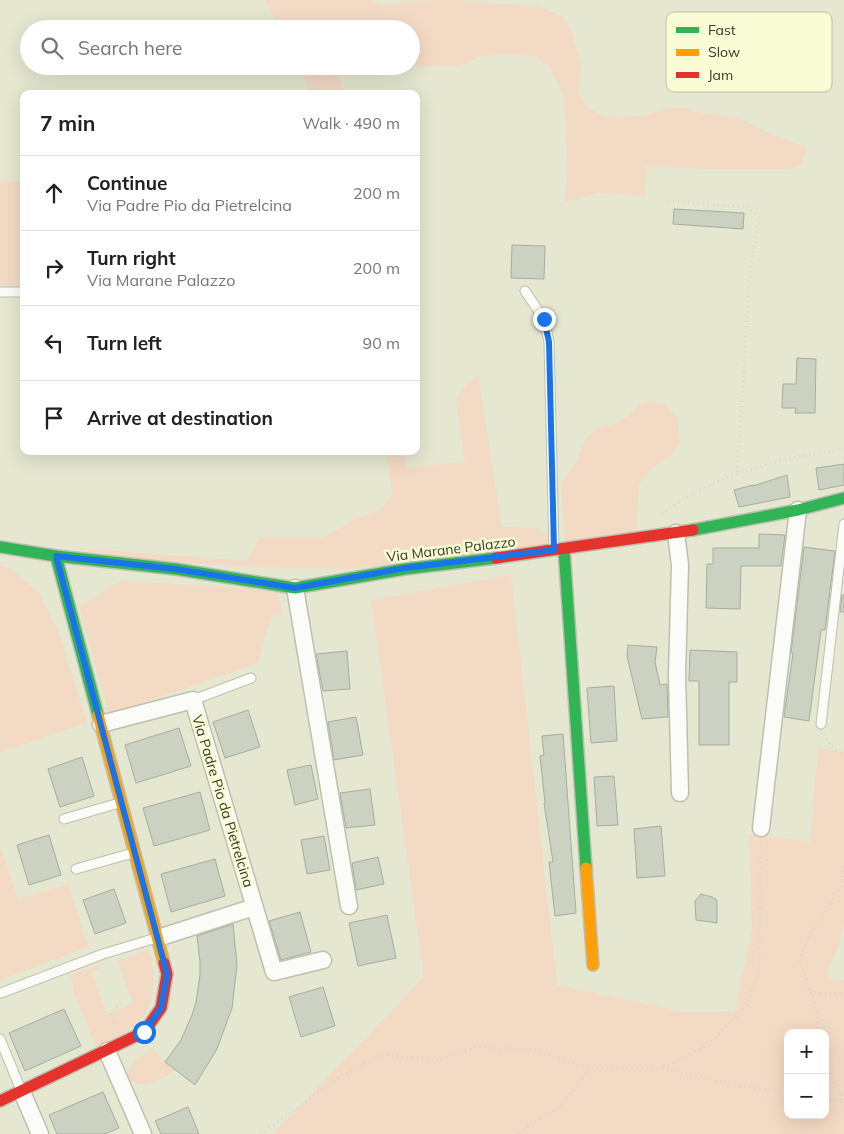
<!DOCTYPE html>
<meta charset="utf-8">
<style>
body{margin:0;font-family:Mulish,sans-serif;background:#f6f6f6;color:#202124}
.controls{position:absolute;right:15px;bottom:15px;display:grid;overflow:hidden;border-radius:10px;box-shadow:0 5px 20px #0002}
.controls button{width:45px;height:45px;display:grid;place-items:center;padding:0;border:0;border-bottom:1px solid #e0e0e0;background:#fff;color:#202124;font:25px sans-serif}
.stop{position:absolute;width:15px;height:15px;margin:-11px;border:4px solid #1a73e8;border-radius:50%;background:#fff}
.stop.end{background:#1a73e8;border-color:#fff;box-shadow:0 1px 5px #0008}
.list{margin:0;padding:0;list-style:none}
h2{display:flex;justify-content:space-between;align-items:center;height:65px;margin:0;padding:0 20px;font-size:21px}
h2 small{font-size:16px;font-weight:400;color:#757577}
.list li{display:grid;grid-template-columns:32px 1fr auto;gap:15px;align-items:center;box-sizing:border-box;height:75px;padding:0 20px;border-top:1px solid #e0e0e0}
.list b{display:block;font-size:19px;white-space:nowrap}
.list p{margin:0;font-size:16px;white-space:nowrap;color:#757577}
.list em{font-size:16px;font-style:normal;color:#757577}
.icon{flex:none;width:28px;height:28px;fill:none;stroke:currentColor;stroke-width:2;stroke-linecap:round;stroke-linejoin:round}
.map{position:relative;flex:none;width:844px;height:1134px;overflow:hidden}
.search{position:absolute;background:#fff;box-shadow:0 5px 20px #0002;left:20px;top:20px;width:400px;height:55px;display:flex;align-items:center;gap:12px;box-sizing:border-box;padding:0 18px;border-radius:28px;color:#757577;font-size:19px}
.panel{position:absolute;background:#fff;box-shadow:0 5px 20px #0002;left:20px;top:90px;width:400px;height:365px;border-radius:10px}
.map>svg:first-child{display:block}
.green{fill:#f3dac4;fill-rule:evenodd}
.building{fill:#ccd2c2;stroke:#a7ad9e}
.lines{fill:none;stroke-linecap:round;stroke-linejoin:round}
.lane-casing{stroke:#bec0af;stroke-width:11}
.street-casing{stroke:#bec0af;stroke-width:19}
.fast-casing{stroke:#bec0af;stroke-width:14}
.slow-casing{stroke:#bec0af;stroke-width:14}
.jam-casing{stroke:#bec0af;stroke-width:14}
.path{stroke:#d6d6d0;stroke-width:3;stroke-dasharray:1 4;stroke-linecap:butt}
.lane{stroke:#fbfbf8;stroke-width:9}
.street{stroke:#fbfbf8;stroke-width:16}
.fast{stroke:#30b455;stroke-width:11}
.slow{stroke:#ff9f0a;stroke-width:11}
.jam{stroke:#e5322d;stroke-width:11}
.route{stroke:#1a73e8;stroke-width:6}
.labels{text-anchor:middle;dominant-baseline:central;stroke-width:5;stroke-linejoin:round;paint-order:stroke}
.street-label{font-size:14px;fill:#363728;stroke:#fafcd6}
.key{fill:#fafcd6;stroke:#bfc1a2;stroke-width:1}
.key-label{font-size:14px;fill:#363728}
</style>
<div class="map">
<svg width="844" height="1134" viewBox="0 0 844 1134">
<rect width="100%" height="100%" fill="#e5e7d1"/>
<g class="green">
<path d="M265 0H368L386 6 411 1 456 0 539 7 562 16 571 29 581 63 579 94 588 108 602 115 620 118 645 115 669 109 684 107 701 114H715L743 120 773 135 807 148 801 166 788 169H705L646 166 645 195 599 193 565 202 567 173 565 99 549 66 537 57 517 54H496L479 57 459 66H411V29H280Z"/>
<path d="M299 66H411L337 67 343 94H312Z"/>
<path d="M24 181V286L0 285V182Z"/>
<path d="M478 375 502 527 535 528 550 535V547L350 569 249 567 128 559 76 548 248 561 259 537H323L337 531 352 520 379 511 393 495 386 451H402L407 468 465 462 456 401 465 386Z"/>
<path d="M650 401 665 404 678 420 679 442 671 456 653 467 639 484 636 533 565 543 561 483 576 463 583 443 597 428 615 424 629 416 640 404Z"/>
<path d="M0 565 8 567 39 593 58 631 87 723 0 753Z"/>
<path d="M511 575 557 985 682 1012 735 1011 752 929 749 834 810 842 818 748 844 752V925L838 948 827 972 828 978 835 981 844 980V1134H273L424 977 371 600ZM788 1033H825V1115H788Z"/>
<path d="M120 581 277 590 283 614 271 616 258 663 109 715 79 607Z"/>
<path d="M0 845 18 899 68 884 88 947 0 980Z"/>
<path d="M148 949C157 975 157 1007 134 1026 123 1035 109 1042 97 1049L72 989 74 987 70 975 99 965 100 968 91 972 107 1014 133 1003 117 961Z"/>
<path d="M151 1049 166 1060 165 1062 175 1070C165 1078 152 1084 139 1085L127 1077V1071L135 1061Z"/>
</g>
<g class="building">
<path d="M674 209 744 213 743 229 673 224Z"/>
<path d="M512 245 545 246 544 279 511 278Z"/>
<path d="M797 358 816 359 815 413H795L796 408H782L783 384H796Z"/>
<path d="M844 464V485L819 490 816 468Z"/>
<path d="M787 475 790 497 739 507 734 490 753 485V486Z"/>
<path d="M759 534 785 535 781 566H741L740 609 706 608 707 564H713V548H759Z"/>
<path d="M804 547 835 551 825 630H821L809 721 784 717 793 653H791Z"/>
<path d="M842 595H844V612H840Z"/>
<path d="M628 645 657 647 655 662 660 685 667 684 668 717 642 719 627 656Z"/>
<path d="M690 650 737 652V682H729V745H699V681H689Z"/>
<path d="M347 651 350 689 323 691 316 654Z"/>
<path d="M614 686 617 741 591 743 587 688Z"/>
<path d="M248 710 260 747 225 758 213 722Z"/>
<path d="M356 717 363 755 334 760 328 722Z"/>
<path d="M179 728 191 766 136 783 125 745Z"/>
<path d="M563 734 576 913 555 916 549 862H553L544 803H545L540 756 544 755 542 736Z"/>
<path d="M82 757 94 796 60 807 48 769Z"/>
<path d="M311 765 318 799 295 805 287 770Z"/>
<path d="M614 776 618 825 597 826 594 777Z"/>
<path d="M370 789 375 825 346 828 340 793Z"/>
<path d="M200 792 210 830 154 846 143 808Z"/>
<path d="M661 826 665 876 637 878 634 829Z"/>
<path d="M49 835 61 875 29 885 17 845Z"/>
<path d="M324 836 330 870 307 874 301 840Z"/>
<path d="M378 857 384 884 356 890 352 863Z"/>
<path d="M215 859 225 896 171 912 161 874Z"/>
<path d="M114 889 126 923 95 934 83 900Z"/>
<path d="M701 894 712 897 717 900V923L696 920 695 901Z"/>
<path d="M300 912 311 952 281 960 269 921Z"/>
<path d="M387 915 396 958 358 966 349 923Z"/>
<path d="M233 924 237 965 232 1008 217 1049 195 1085 165 1062 181 1040 192 1015 196 1002 200 975V961L197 936Z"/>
<path d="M323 987 335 1026 301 1037 289 997Z"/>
<path d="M64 1009 81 1046 25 1071 9 1033Z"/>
<path d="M103 1092 119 1128 105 1134H57L49 1115Z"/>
<path d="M188 1107 199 1134H161L155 1121Z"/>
</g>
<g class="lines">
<g class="lane-casing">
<g id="lane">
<path d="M525 291 544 319 549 342 554 549"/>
<path d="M0 292H24"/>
<path d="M193 700 251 678"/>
<path d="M821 724 844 524"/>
<path d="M64 819 119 803"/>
<path d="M76 869 133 853"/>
<path d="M1 993 103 954 156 938"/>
<path d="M0 1039 21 1090"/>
</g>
</g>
<g class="street-casing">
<g id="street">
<path d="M676 533 680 565 677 675 680 793"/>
<path d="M295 588 349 906"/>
<path d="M101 724 193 700 274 972 323 960"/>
<path d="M761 828 798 510"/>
<path d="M158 938 254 907"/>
<path d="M107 1051 143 1134"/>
<path d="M22 1092 40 1134"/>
</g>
</g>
<g class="fast-casing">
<g id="fast">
<path d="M693 530 798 510 844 498"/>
<path d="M0 547 56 556 175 569 295 588 405 569 496 558"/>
<path d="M564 549 586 868"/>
<path d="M56 556 98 715"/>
</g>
</g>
<g class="slow-casing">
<g id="slow">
<path d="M98 715 164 963"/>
<path d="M586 868 593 965"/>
</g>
</g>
<g class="jam-casing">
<g id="jam">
<path d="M496 558 693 530"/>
<path d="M0 1101 144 1032 161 1008 167 974 164 963"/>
</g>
</g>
<g class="path">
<path d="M668 201 749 207 759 218 750 272 737 474"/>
<path d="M662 514C714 474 780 458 844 449"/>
<path d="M825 734 830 746 844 755"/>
<path d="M810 992 833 995 844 992"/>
<path d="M114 1024 110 1013 123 1001"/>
<path d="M819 1033 817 1014 800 960 810 934 841 887 844 863"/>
<path d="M663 1067 708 1045 746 1006 759 975 761 842"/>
<path d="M825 1069 844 1100"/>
<path d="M825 1099 844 1102"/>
<path d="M261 1134 340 1077 380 1055 437 1060 476 1047 536 1050 590 1068H662L729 1084 788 1093"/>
<path d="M520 1134 532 1123 562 1105 590 1068"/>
</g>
<use href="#lane" class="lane"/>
<use href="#street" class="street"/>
<use href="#fast" class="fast"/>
<use href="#slow" class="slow"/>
<use href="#jam" class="jam"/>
</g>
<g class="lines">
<path class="route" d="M144 1032 161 1008 167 974 56 556 175 569 295 588 405 568 554 550 549 342 544 319"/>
</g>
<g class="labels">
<g class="street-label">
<text transform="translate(451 549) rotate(-7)">Via Marane Palazzo</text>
<text transform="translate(223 801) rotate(73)">Via Padre Pio da Pietrelcina</text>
</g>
</g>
<rect x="666" y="12" width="166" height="80" rx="8" class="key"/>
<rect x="676" y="27" width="23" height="6" fill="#30b455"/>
<rect x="676" y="49" width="23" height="7" fill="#ff9f0a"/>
<rect x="676" y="72" width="23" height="6" fill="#e5322d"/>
<g class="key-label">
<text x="708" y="35">Fast</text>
<text x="708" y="57">Slow</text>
<text x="708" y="80">Jam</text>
</g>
</svg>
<div class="controls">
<button>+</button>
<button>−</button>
</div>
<div class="stop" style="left:144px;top:1032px"></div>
<div class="stop end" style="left:544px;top:319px"></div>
<div class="search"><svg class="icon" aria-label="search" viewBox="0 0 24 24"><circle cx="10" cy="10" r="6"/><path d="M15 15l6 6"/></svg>Search here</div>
<section class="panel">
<h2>7 min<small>Walk · 490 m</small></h2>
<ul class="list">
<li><svg class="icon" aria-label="ahead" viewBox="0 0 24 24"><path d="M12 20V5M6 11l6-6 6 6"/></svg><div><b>Continue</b><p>Via Padre Pio da Pietrelcina</p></div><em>200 m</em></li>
<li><svg class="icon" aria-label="right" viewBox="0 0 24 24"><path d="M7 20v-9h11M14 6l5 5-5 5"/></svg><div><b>Turn right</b><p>Via Marane Palazzo</p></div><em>200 m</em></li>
<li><svg class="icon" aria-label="left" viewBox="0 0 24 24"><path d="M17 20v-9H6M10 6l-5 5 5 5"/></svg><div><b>Turn left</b></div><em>90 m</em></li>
<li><svg class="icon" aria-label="arrive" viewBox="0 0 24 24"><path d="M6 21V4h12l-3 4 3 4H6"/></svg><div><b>Arrive at destination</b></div></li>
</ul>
</section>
</div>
